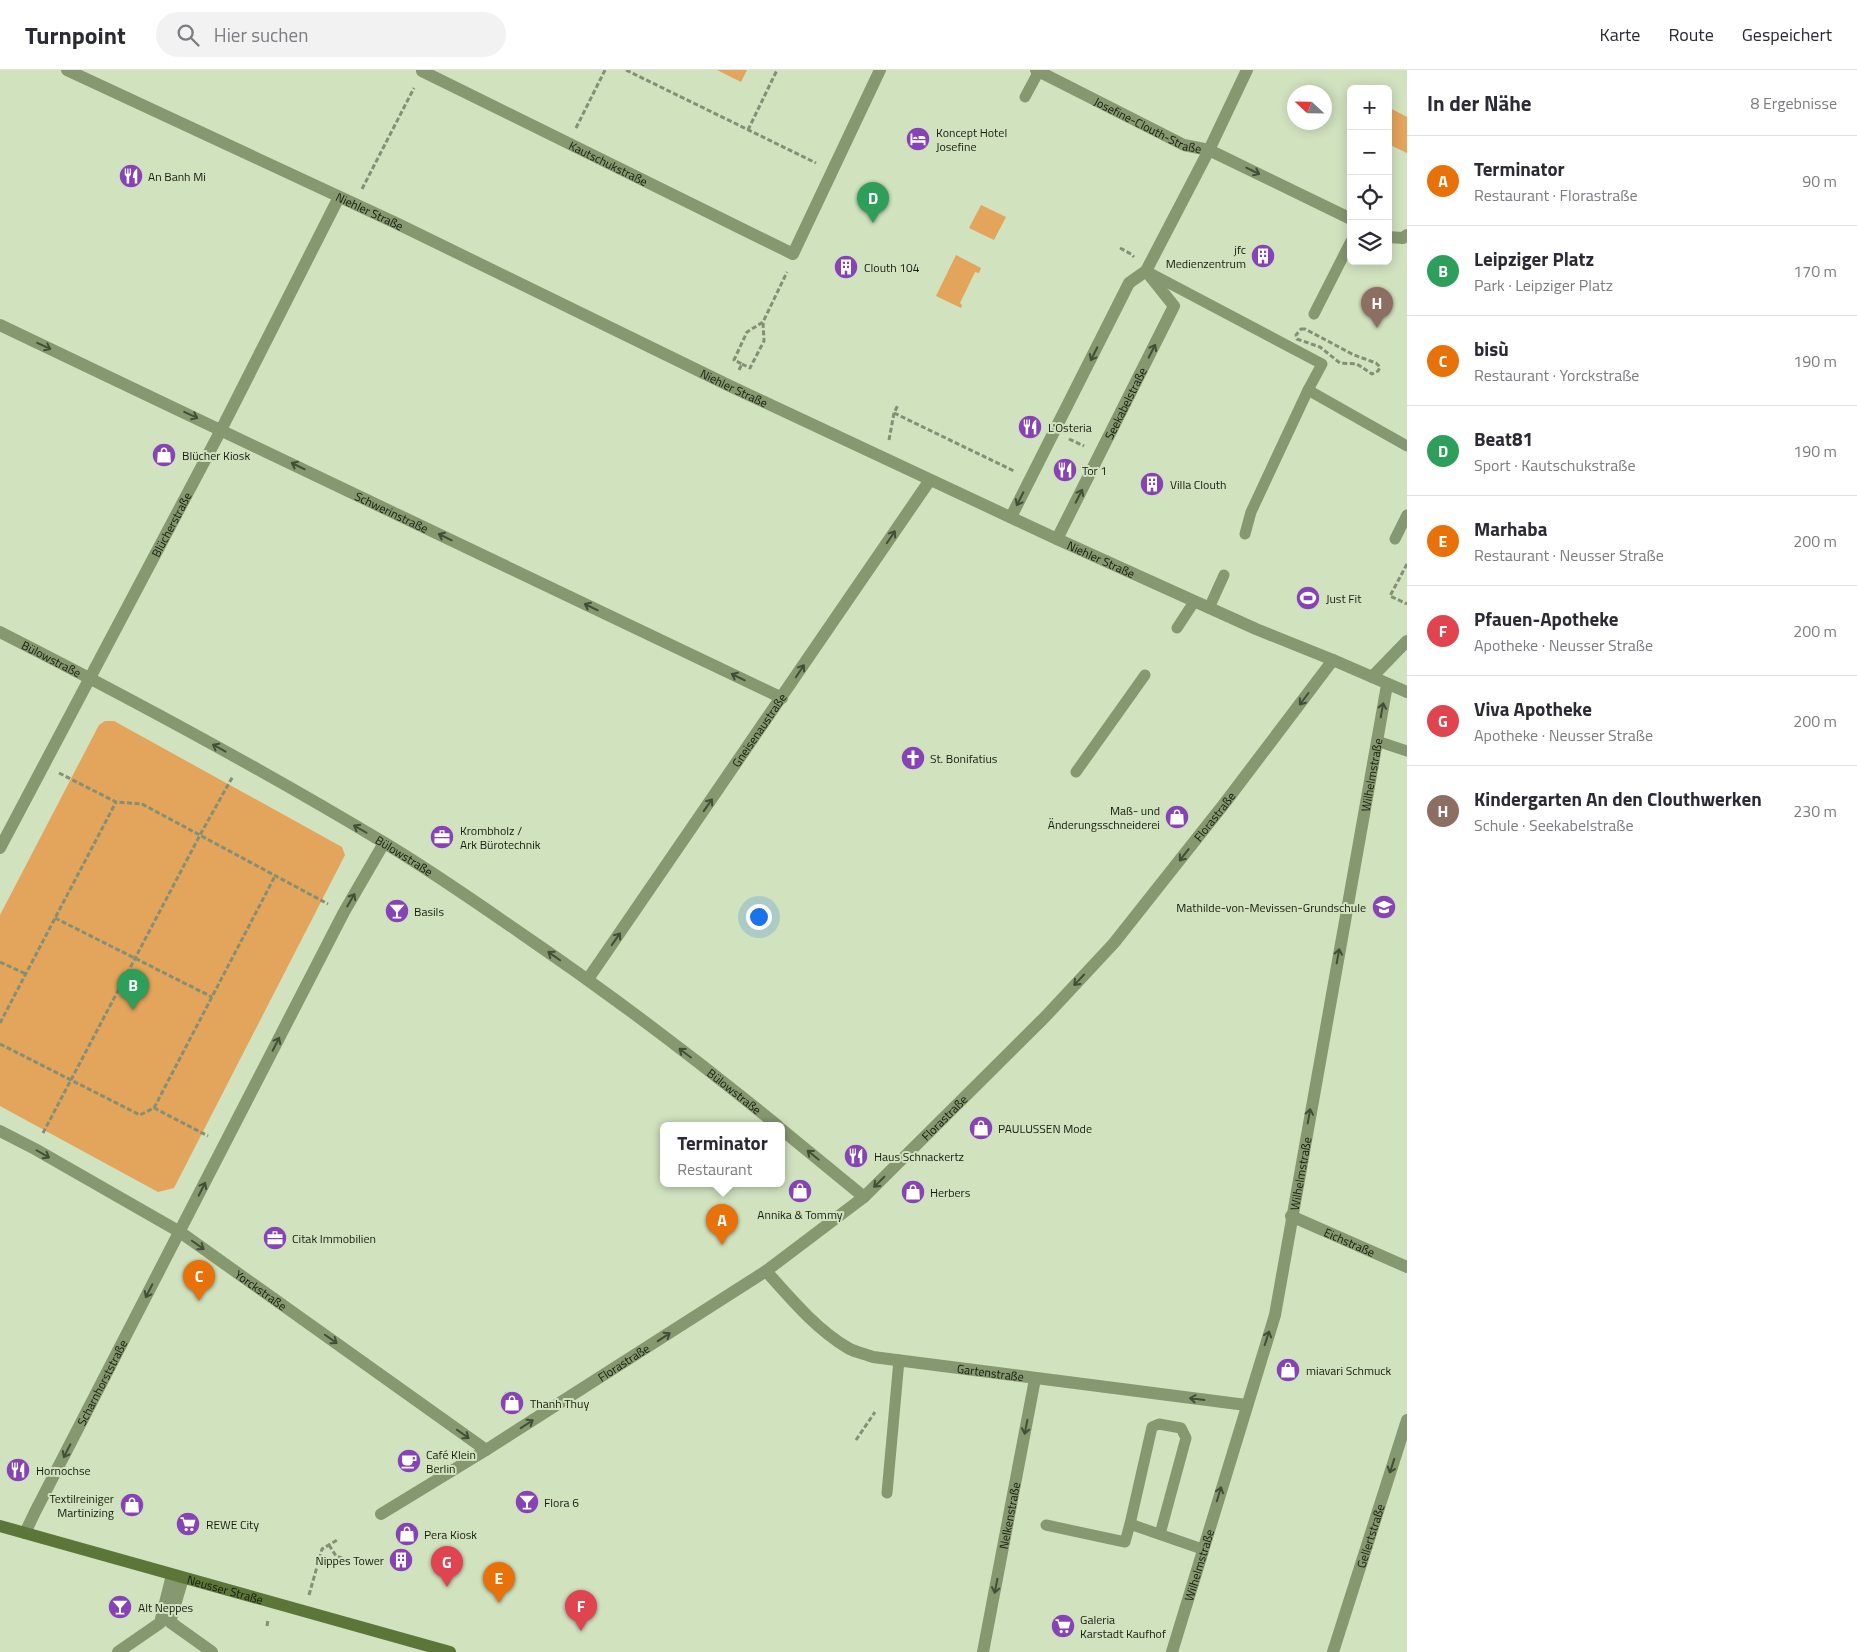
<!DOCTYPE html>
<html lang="de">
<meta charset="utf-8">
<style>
body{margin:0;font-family:"Titillium Web",sans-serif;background:#f2f2f3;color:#2b2b33}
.controls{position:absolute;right:15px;top:15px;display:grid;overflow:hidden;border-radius:8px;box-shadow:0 2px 12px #0003}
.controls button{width:45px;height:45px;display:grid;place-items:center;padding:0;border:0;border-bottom:1px solid #e1e1e2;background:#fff;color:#2b2b33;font:25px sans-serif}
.compass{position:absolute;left:1287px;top:15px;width:45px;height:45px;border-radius:50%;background:#fff;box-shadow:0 2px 12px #0003;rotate:292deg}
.you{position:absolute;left:758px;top:846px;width:18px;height:18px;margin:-12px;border:4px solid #fff;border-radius:50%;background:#1a73e8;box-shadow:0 0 0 8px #1a73e833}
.badge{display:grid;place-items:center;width:32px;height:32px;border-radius:50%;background:#8742b6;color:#fff;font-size:16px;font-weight:700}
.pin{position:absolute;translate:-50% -41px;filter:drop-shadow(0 1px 2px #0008)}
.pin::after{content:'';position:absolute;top:26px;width:18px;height:15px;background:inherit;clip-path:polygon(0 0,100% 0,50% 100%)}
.popup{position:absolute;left:660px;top:1052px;width:125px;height:65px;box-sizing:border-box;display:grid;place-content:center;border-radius:8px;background:#fff;filter:drop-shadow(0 1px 4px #0005);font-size:16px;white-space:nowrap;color:#7c7c81}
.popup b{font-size:19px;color:#2b2b33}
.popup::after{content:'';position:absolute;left:50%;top:100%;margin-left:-10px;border:10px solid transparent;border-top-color:#fff}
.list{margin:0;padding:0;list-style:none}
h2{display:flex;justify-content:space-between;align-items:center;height:65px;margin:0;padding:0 20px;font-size:21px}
h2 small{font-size:16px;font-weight:400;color:#7c7c81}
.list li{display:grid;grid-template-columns:32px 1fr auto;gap:15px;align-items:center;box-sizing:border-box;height:90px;padding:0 20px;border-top:1px solid #e1e1e2}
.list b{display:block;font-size:19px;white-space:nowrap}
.list p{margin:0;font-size:16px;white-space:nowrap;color:#7c7c81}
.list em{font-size:16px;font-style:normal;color:#7c7c81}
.icon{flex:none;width:28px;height:28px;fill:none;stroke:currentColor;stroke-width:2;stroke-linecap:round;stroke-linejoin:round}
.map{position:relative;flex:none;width:1407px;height:1582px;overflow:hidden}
header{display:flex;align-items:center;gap:30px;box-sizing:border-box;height:70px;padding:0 25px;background:#fff;border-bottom:1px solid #e1e1e2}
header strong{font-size:24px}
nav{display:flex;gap:28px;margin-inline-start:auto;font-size:18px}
.search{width:350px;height:45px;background:#f2f2f3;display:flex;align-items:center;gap:12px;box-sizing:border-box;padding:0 18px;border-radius:28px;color:#7c7c81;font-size:19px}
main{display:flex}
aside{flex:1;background:#fff}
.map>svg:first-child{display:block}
.green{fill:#e3a45b}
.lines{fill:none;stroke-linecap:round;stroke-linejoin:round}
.path{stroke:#839076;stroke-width:3;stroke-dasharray:5 2.5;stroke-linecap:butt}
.service{stroke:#859870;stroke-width:11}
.minor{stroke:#859870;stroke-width:12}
.tertiary{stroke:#859870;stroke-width:12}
.secondary{stroke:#5c763a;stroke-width:12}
.oneway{stroke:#424e36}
.labels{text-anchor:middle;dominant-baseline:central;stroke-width:4;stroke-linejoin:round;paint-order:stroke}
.street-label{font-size:12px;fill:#161c0f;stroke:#d1e2bf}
.poi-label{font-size:12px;fill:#161c0f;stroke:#d1e2bf;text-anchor:start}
</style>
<header>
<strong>Turnpoint</strong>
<div class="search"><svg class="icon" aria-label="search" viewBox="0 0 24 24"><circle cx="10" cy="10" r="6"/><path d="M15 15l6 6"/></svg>Hier suchen</div>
<nav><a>Karte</a><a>Route</a><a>Gespeichert</a></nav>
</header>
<main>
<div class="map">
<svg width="1407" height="1582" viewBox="0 0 1407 1582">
<rect width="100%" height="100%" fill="#d1e2bf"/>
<g class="green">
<path d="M717 0H747L741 12Z"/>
<path d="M1388 37 1407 47V83L1388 74Z"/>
<path d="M981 135 1006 147 994 170 969 158Z"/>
<path d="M956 185 981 198 979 203 975 202 960 233 962 235 961 238 936 226Z"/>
<path d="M105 651H114L342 777 345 785 174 1118 158 1122 0 1036V845L99 655Z"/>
</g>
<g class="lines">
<g class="path">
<path d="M626 0 816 93"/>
<path d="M576 58 605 0"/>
<path d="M748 60 777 0"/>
<path d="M362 119 414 18"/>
<path d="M1120 178 1131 184 1134 187"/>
<path d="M1301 259H1305L1354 285 1376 293 1380 297 1378 301 1372 304 1357 294 1340 293 1320 277 1297 269 1296 265Z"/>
<path d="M742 294 750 298 764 271 763 252"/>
<path d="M739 300 742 294 734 290 747 262 763 252 787 202"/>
<path d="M894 343 1014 401"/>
<path d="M1069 369 1084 376"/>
<path d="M889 370 894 343 898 335"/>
<path d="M1407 494 1390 526 1407 534"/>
<path d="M59 703 116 732 142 734 328 834"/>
<path d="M55 848 212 927"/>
<path d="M0 892 26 904"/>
<path d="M0 953 116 732"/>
<path d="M0 974 140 1045 154 1038 208 1066"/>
<path d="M154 1038 275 806"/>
<path d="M43 1063 200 765 233 706"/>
<path d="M856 1370 875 1342"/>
<path d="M329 1475 336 1486 342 1488"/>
<path d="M309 1525 322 1479 339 1469"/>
<path d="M267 1556 268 1550"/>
</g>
<g class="service">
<path d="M1025 27 1039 1"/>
<path d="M1148 202 1322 294 1308 320 1407 376"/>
<path d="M1314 244 1351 171"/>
<path d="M1245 464 1251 442 1308 320"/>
<path d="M1395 469 1407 445"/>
<path d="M1209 538 1224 505"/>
<path d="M1177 558 1194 532"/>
<path d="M1377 671 1407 681"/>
<path d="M1076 702 1145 605"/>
<path d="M887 1423 899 1290"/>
<path d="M1130 1454 1152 1357 1159 1354 1181 1358 1186 1368 1160 1464"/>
<path d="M1046 1455 1125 1472 1130 1454 1202 1479"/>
</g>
<g class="minor">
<path id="s1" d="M1036 0 1184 75 1209 80 1351 149"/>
<path id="s2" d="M422 1 793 184 880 0"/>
<path d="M1388 167 1403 168 1407 165"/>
<path id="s3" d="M0 255 782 628"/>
<path d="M1011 447 1129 213 1146 201 1209 80 1247 0"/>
<path id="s4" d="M1057 469 1174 236 1146 201"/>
<path id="s5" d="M0 562C130 628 258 697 383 772 430 800 476 832 522 864 610 924 695 988 778 1056"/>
<path d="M1372 607 1407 571"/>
<path id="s6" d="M0 778 221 360 339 127"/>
<path id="s7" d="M588 909 930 410"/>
<path d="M781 1059 864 1127"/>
<path id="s8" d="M0 1061 35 1079 180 1162 486 1380"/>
<path id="s9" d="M1291 1146 1407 1197"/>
<path id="s10" d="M766 1201C791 1229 816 1259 848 1278 855 1282 865 1284 873 1287L1246 1335"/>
<path id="s11" d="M381 1444 486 1380 766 1201 864 1127 1045 947 1114 873 1224 734 1333 590"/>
<path id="s12" d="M25 1463 35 1442 344 842 384 773"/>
<path d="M183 1508 170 1552 212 1582"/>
<path d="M118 1582 160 1553 172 1505"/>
<path id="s13" d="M983 1582 1035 1309"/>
<path id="s14" d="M1172 1582 1275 1245 1387 615"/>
<path id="s15" d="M1333 1582 1407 1350"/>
</g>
<path class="tertiary" id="s16" d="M67 0 398 154 730 316 1057 469 1256 559 1333 590 1407 622"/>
<path class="secondary" id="s17" d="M0 1456 450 1582"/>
</g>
<defs><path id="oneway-shaft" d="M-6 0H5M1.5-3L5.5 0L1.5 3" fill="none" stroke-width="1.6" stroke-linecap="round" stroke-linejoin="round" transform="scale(1.25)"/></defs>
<g class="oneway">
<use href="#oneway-shaft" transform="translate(1253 101) rotate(26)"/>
<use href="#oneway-shaft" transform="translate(44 276) rotate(25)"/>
<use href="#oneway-shaft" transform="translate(1152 281) rotate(-63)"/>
<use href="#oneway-shaft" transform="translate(1094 284) rotate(117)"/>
<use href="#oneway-shaft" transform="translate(191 345) rotate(25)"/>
<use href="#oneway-shaft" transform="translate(298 396) rotate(-154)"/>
<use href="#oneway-shaft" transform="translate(1079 426) rotate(-63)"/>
<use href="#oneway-shaft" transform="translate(1020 429) rotate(117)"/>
<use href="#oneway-shaft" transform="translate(445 467) rotate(-154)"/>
<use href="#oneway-shaft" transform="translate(891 467) rotate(-56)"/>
<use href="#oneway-shaft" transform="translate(591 537) rotate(-154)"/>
<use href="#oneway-shaft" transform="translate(800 601) rotate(-56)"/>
<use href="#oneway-shaft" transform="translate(738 607) rotate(-154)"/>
<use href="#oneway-shaft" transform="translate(1304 629) rotate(127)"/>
<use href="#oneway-shaft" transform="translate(1382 640) rotate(-80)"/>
<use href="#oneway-shaft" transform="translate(219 678) rotate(-151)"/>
<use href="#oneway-shaft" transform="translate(708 735) rotate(-55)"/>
<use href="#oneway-shaft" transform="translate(360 759) rotate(-150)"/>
<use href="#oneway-shaft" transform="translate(1184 785) rotate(128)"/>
<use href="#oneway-shaft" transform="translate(351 830) rotate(-60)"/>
<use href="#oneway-shaft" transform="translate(616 869) rotate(-55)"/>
<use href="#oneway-shaft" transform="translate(554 886) rotate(-145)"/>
<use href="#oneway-shaft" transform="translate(1338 886) rotate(-80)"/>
<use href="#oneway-shaft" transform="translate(1079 910) rotate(133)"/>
<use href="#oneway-shaft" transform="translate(276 974) rotate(-63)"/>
<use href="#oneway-shaft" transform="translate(685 983) rotate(-143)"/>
<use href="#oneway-shaft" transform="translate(1309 1046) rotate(-80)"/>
<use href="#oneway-shaft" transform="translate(43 1084) rotate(30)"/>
<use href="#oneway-shaft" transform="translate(813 1085) rotate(-141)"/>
<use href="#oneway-shaft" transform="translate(879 1112) rotate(135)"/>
<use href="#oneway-shaft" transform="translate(202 1119) rotate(-63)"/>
<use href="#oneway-shaft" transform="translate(198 1175) rotate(35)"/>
<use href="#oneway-shaft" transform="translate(149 1221) rotate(117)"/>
<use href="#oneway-shaft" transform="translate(664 1267) rotate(-33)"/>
<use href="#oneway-shaft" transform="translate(1267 1268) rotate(-72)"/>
<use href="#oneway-shaft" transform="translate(331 1269) rotate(35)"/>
<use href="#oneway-shaft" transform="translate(1197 1329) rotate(-173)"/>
<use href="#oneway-shaft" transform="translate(527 1354) rotate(-33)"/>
<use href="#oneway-shaft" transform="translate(1026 1357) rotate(101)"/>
<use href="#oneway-shaft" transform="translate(463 1364) rotate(35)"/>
<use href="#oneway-shaft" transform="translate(67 1381) rotate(117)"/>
<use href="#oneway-shaft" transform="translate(1392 1396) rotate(108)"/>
<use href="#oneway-shaft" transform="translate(1219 1424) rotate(-73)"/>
<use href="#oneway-shaft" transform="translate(996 1516) rotate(101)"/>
</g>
<defs>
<g id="hotel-disc" transform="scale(1.25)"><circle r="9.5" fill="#8742b6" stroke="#d1e2bf"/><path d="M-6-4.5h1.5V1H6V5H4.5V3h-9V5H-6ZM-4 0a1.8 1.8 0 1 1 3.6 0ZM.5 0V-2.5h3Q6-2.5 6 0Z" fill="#fff"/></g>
<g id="restaurant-disc" transform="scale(1.25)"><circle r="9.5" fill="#8742b6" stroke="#d1e2bf"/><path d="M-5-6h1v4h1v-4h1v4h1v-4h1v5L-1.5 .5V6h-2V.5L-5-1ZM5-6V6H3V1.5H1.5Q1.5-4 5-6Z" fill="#fff"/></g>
<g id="building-disc" transform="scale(1.25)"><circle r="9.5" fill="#8742b6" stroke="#d1e2bf"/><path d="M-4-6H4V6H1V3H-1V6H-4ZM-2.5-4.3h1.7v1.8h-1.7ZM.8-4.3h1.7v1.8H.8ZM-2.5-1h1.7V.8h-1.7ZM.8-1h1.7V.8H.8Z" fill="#fff"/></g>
<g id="shop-disc" transform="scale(1.25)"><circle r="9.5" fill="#8742b6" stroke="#d1e2bf"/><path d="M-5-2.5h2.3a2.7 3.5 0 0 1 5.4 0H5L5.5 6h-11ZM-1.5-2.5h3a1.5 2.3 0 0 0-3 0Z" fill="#fff"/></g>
<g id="stadium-disc" transform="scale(1.25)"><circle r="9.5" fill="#8742b6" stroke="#d1e2bf"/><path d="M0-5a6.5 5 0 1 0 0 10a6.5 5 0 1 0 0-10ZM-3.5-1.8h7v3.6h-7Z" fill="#fff"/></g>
<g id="church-disc" transform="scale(1.25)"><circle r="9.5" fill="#8742b6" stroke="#d1e2bf"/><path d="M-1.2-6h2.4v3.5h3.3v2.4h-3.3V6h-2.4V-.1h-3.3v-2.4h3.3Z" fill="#fff"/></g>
<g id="office-disc" transform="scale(1.25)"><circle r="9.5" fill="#8742b6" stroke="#d1e2bf"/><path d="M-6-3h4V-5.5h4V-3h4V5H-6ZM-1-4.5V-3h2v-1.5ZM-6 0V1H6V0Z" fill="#fff"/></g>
<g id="school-disc" transform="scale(1.25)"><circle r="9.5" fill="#8742b6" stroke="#d1e2bf"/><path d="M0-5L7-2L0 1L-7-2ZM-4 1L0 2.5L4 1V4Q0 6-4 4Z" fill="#fff"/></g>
<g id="bar-disc" transform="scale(1.25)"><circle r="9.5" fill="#8742b6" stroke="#d1e2bf"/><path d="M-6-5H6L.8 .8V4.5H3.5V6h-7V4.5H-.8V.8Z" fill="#fff"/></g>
<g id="cafe-disc" transform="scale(1.25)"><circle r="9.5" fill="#8742b6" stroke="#d1e2bf"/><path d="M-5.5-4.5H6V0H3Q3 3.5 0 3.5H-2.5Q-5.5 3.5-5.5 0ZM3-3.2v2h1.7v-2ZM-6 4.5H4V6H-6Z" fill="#fff"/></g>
<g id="supermarket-disc" transform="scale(1.25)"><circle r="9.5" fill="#8742b6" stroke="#d1e2bf"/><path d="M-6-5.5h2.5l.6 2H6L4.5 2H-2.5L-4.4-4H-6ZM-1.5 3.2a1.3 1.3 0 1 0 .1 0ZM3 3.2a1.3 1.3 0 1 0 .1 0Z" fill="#fff"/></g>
</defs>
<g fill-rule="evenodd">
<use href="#hotel-disc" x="918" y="69"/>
<use href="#restaurant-disc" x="131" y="106"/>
<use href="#building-disc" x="1263" y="186"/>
<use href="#building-disc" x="846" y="197"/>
<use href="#restaurant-disc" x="1030" y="357"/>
<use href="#shop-disc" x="164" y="385"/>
<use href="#restaurant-disc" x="1065" y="400"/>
<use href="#building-disc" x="1152" y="414"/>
<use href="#stadium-disc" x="1308" y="528"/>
<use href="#church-disc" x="913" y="688"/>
<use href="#shop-disc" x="1177" y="747"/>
<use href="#office-disc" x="442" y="767"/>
<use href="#school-disc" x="1384" y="837"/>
<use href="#bar-disc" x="397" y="841"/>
<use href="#shop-disc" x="981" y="1058"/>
<use href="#restaurant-disc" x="856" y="1086"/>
<use href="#shop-disc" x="800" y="1121"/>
<use href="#shop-disc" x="913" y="1122"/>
<use href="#office-disc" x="275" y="1168"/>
<use href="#shop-disc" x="1288" y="1300"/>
<use href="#shop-disc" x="512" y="1333"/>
<use href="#cafe-disc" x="409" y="1391"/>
<use href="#restaurant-disc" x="18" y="1400"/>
<use href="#bar-disc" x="527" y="1432"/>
<use href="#shop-disc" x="132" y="1435"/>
<use href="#supermarket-disc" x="188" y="1454"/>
<use href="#shop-disc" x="407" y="1464"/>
<use href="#building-disc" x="401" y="1490"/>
<use href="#bar-disc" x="120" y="1537"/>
<use href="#supermarket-disc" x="1063" y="1556"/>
</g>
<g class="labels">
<g class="street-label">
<text stroke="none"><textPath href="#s1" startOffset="125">Josefine-Clouth-Straße</textPath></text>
<text stroke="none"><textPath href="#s2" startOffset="208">Kautschukstraße</textPath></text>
<text stroke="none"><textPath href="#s16" startOffset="334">Niehler Straße</textPath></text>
<text stroke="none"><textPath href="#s16" startOffset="739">Niehler Straße</textPath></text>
<text stroke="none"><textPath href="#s4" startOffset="152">Seekabelstraße</textPath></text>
<text stroke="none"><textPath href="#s3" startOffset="434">Schwerinstraße</textPath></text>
<text stroke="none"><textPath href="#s6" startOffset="366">Blücherstraße</textPath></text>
<text stroke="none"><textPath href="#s16" startOffset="1144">Niehler Straße</textPath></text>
<text stroke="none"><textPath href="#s5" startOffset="58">Bülowstraße</textPath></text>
<text stroke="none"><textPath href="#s7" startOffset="302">Gneisenaustraße</textPath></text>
<text stroke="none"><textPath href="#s14" startOffset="901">Wilhelmstraße</textPath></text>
<text stroke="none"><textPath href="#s11" startOffset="1096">Florastraße</textPath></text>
<text stroke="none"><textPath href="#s5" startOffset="462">Bülowstraße</textPath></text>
<text stroke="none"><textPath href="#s5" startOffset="868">Bülowstraße</textPath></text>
<text stroke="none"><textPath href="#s11" startOffset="691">Florastraße</textPath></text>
<text stroke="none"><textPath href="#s14" startOffset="496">Wilhelmstraße</textPath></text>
<text stroke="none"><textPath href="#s9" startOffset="64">Eichstraße</textPath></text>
<text stroke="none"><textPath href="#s8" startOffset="306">Yorckstraße</textPath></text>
<text stroke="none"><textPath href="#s11" startOffset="286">Florastraße</textPath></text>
<text stroke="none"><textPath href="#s10" startOffset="258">Gartenstraße</textPath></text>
<text stroke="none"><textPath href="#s12" startOffset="169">Scharnhorststraße</textPath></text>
<text stroke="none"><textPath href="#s13" startOffset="139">Nelkenstraße</textPath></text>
<text stroke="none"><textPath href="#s15" startOffset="122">Gellertstraße</textPath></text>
<text stroke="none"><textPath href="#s14" startOffset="91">Wilhelmstraße</textPath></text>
<text stroke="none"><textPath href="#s17" startOffset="234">Neusser Straße</textPath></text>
</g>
<g class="poi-label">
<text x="936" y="62">Koncept Hotel<tspan x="936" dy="14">Josefine</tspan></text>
<text x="148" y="106">An Banh Mi</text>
<text x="1246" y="179" text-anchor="end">jfc<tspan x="1246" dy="14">Medienzentrum</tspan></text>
<text x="864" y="197">Clouth 104</text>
<text x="1048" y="357">L'Osteria</text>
<text x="182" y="385">Blücher Kiosk</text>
<text x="1082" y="400">Tor 1</text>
<text x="1170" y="414">Villa Clouth</text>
<text x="1326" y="528">Just Fit</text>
<text x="930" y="688">St. Bonifatius</text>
<text x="1160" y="740" text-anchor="end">Maß- und<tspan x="1160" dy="14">Änderungsschneiderei</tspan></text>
<text x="460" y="760">Krombholz /<tspan x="460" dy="14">Ark Bürotechnik</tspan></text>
<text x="1366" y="837" text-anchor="end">Mathilde-von-Mevissen-Grundschule</text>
<text x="414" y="841">Basils</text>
<text x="998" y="1058">PAULUSSEN Mode</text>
<text x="874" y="1086">Haus Schnackertz</text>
<text x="930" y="1122">Herbers</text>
<text x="800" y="1144" text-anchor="middle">Annika &amp; Tommy</text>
<text x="292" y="1168">Citak Immobilien</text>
<text x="1306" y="1300">miavari Schmuck</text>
<text x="530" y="1333">Thanh Thuy</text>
<text x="426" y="1384">Café Klein<tspan x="426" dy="14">Berlin</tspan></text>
<text x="36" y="1400">Hornochse</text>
<text x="114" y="1428" text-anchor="end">Textilreiniger<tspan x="114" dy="14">Martinizing</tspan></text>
<text x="544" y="1432">Flora 6</text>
<text x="206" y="1454">REWE City</text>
<text x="424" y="1464">Pera Kiosk</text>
<text x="384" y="1490" text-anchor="end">Nippes Tower</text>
<text x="138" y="1537">Alt Neppes</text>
<text x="1080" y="1549">Galeria<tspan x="1080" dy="14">Karstadt Kaufhof</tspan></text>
</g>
</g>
</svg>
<div class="controls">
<button>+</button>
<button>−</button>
<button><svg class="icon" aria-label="locate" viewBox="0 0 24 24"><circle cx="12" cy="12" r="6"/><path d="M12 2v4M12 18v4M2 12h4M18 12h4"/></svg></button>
<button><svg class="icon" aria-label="layers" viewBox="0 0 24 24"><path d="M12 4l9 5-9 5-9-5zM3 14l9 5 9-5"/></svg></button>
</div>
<svg class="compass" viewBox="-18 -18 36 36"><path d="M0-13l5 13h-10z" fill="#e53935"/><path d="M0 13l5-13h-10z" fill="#7c7c81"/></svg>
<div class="you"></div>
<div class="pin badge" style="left:722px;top:1175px;background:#e8710a">A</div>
<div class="popup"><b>Terminator</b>Restaurant</div>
<div class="pin badge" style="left:133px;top:940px;background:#2e9e5b">B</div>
<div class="pin badge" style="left:199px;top:1231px;background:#e8710a">C</div>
<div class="pin badge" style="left:873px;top:153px;background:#2e9e5b">D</div>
<div class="pin badge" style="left:499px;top:1533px;background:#e8710a">E</div>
<div class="pin badge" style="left:581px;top:1561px;background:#e0444e">F</div>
<div class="pin badge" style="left:447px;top:1517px;background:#e0444e">G</div>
<div class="pin badge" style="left:1377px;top:258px;background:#8d6e63">H</div>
</div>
<aside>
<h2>In der Nähe<small>8 Ergebnisse</small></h2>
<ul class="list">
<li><span class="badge" style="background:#e8710a">A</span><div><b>Terminator</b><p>Restaurant · Florastraße</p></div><em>90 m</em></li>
<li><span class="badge" style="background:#2e9e5b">B</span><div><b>Leipziger Platz</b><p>Park · Leipziger Platz</p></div><em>170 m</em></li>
<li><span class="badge" style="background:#e8710a">C</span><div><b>bisù</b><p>Restaurant · Yorckstraße</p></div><em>190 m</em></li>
<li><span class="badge" style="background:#2e9e5b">D</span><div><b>Beat81</b><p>Sport · Kautschukstraße</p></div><em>190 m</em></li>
<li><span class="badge" style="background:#e8710a">E</span><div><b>Marhaba</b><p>Restaurant · Neusser Straße</p></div><em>200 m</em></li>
<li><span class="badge" style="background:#e0444e">F</span><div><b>Pfauen-Apotheke</b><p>Apotheke · Neusser Straße</p></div><em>200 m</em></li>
<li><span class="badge" style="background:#e0444e">G</span><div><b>Viva Apotheke</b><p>Apotheke · Neusser Straße</p></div><em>200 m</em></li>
<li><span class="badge" style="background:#8d6e63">H</span><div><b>Kindergarten An den Clouthwerken</b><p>Schule · Seekabelstraße</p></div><em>230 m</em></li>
</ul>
</aside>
</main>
